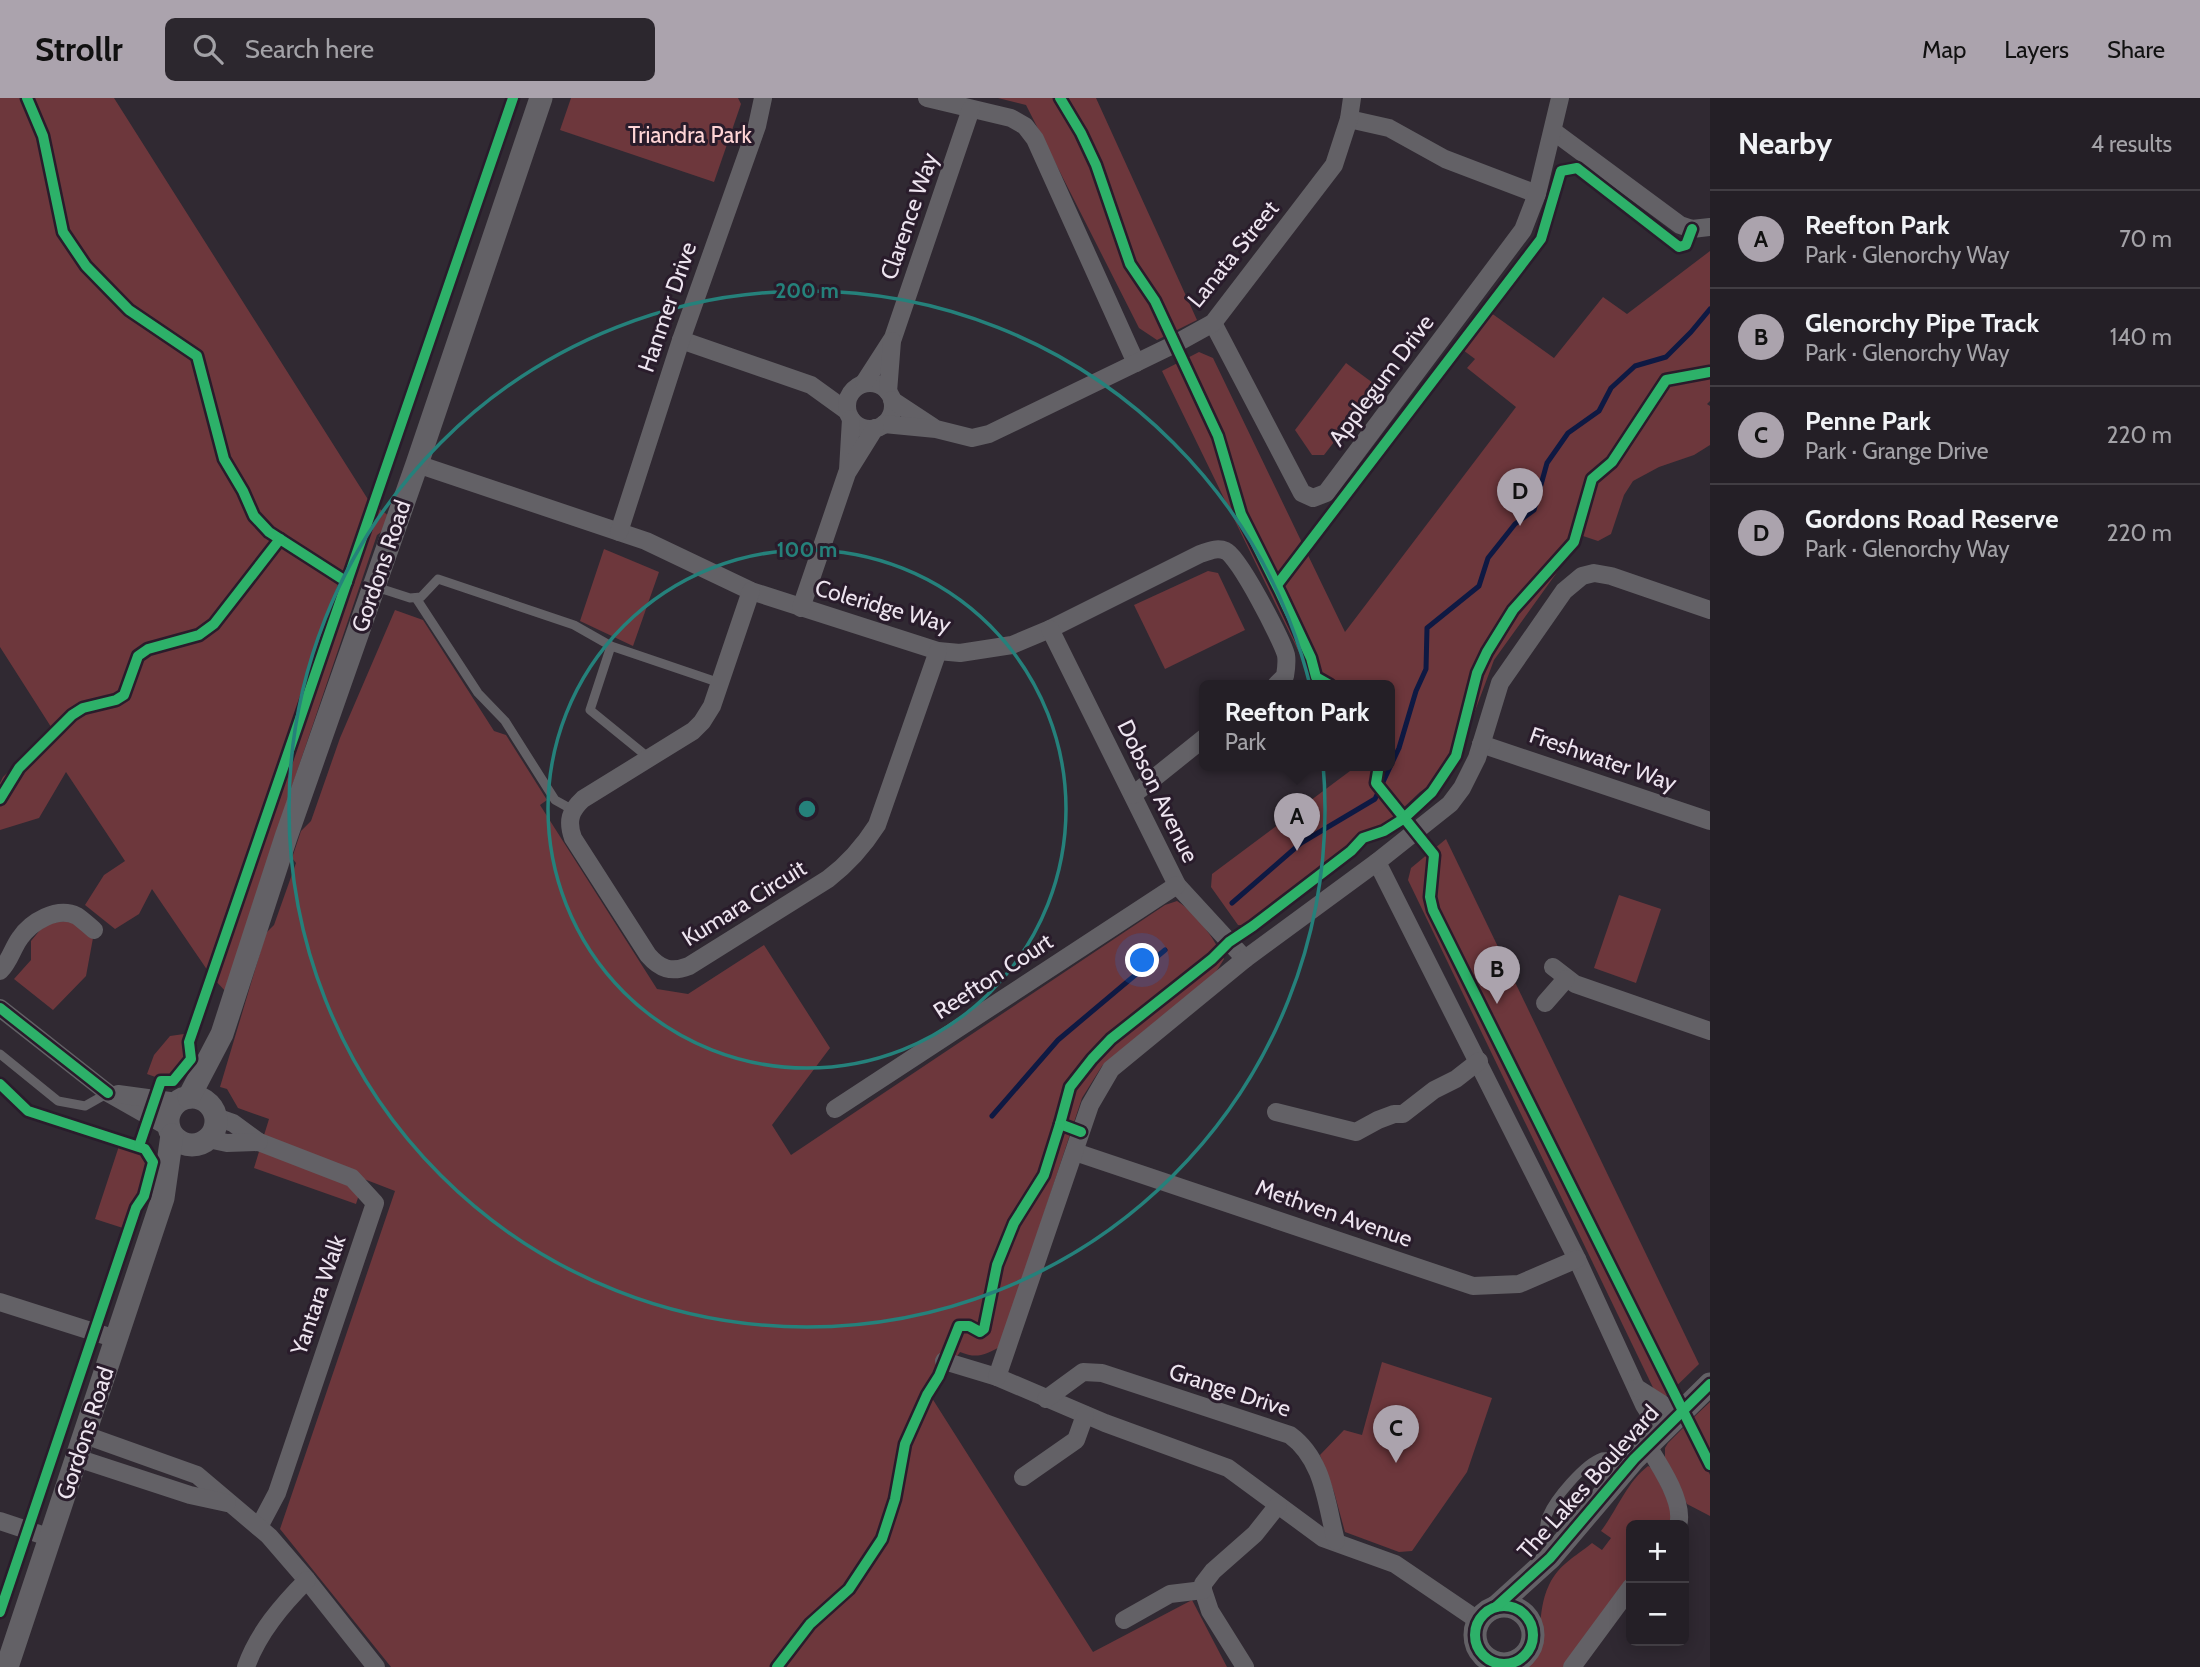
<!DOCTYPE html>
<meta charset="utf-8">
<style>
body{margin:0;font-family:Cabin,sans-serif;background:#2c272e;color:#f1f3f6}
.controls{position:absolute;right:21px;bottom:21px;display:grid;overflow:hidden;border-radius:10px;box-shadow:0 4px 18px #0003}
.controls button{width:63px;height:63px;display:grid;place-items:center;padding:0;border:0;border-bottom:2px solid #413d43;background:#241f26;color:#f1f3f6;font:35px sans-serif}
.you{position:absolute;left:1143px;top:863px;width:24px;height:24px;margin:-18px;border:5px solid #fff;border-radius:50%;background:#1a73e8;box-shadow:0 0 0 10px #1a73e833}
.badge{display:grid;place-items:center;width:46px;height:46px;border-radius:50%;background:#aba3ad;color:#111;font-size:23px;font-weight:700}
.pin{position:absolute;translate:-50% -58px;filter:drop-shadow(0 2px 4px #0008)}
.pin::after{content:'';position:absolute;top:37px;width:24px;height:21px;background:inherit;clip-path:polygon(0 0,100% 0,50% 100%)}
.popup{position:absolute;left:1199px;top:582px;width:196px;height:91px;box-sizing:border-box;display:grid;place-content:center;border-radius:10px;background:#241f26;filter:drop-shadow(0 2px 5px #0005);font-size:23px;white-space:nowrap;color:#a3a2a7}
.popup b{font-size:26px;color:#f1f3f6}
.popup::after{content:'';position:absolute;left:50%;top:100%;margin-left:-14px;border:14px solid transparent;border-top-color:#241f26}
.list{margin:0;padding:0;list-style:none}
h2{display:flex;justify-content:space-between;align-items:center;height:91px;margin:0;padding:0 28px;font-size:30px}
h2 small{font-size:23px;font-weight:400;color:#a3a2a7}
.list li{display:grid;grid-template-columns:46px 1fr auto;gap:21px;align-items:center;box-sizing:border-box;height:98px;padding:0 28px;border-top:2px solid #413d43}
.list b{display:block;font-size:26px;white-space:nowrap}
.list p{margin:0;font-size:23px;white-space:nowrap;color:#a3a2a7}
.list em{font-size:23px;font-style:normal;color:#a3a2a7}
.icon{flex:none;width:38px;height:38px;fill:none;stroke:currentColor;stroke-width:2;stroke-linecap:round;stroke-linejoin:round}
.map{position:relative;flex:none;width:1710px;height:1569px;overflow:hidden}
header{display:flex;align-items:center;gap:42px;box-sizing:border-box;height:98px;padding:0 35px;background:#aba3ad;color:#111}
header strong{font-size:33px}
nav{display:flex;gap:38px;margin-inline-start:auto;font-size:24px}
.search{width:490px;height:63px;background:#2c272e;display:flex;align-items:center;gap:18px;box-sizing:border-box;padding:0 24px;border-radius:10px;color:#a3a2a7;font-size:26px}
main{display:flex}
aside{flex:1;background:#241f26}
.map>svg:first-child{display:block}
.green{fill:#6d373c}
.lines{fill:none;stroke-linecap:round;stroke-linejoin:round}
.stream{stroke:#0e1943;stroke-width:5}
.service{stroke:#636166;stroke-width:9}
.minor{stroke:#636166;stroke-width:18}
.tertiary{stroke:#636166;stroke-width:23}
.cycleway-casing{stroke:#291c2b;stroke-width:15}
.cycleway{stroke:#2db169;stroke-width:10}
.ring{fill:none;stroke:#25817b;stroke-width:3.5}
.labels{text-anchor:middle;dominant-baseline:central;stroke-width:6;stroke-linejoin:round;paint-order:stroke}
.park-label{font-size:23px;fill:#fed4d5;stroke:#291c2b}
.street-label{font-size:23px;fill:#ede4ef;stroke:#291c2b}
.centre{fill:#25817b;stroke:#291c2b;stroke-width:3.5}
.ring-label{font-size:21px;text-anchor:middle;font-weight:bold;fill:#25817b;stroke:#291c2b;stroke-width:6;stroke-linejoin:round;paint-order:stroke}
</style>
<header>
<strong>Strollr</strong>
<div class="search"><svg class="icon" aria-label="search" viewBox="0 0 24 24"><circle cx="10" cy="10" r="6"/><path d="M15 15l6 6"/></svg>Search here</div>
<nav><a>Map</a><a>Layers</a><a>Share</a></nav>
</header>
<main>
<div class="map">
<svg width="1710" height="1569" viewBox="0 0 1710 1569">
<rect width="100%" height="100%" fill="#302932"/>
<g class="green">
<path d="M0 0H114L369 403 389 418 384 432 377 437 283 715 229 897 212 879 152 791 139 816 115 831 85 807 104 777 125 763 66 674 39 720 0 732V685L3 679 53 632 0 549Z"/>
<path d="M571 0H738L741 6 714 84 560 32Z"/>
<path d="M998 0H1096L1197 222 1157 242 1139 230 1026 7Z"/>
<path d="M1710 153V303L1707 306 1710 308V347L1694 357 1659 369 1633 383 1624 397 1611 436 1598 443 1583 438 1494 562 1456 664 1449 673 1420 694 1383 729 1248 828 1238 827 1211 789 1212 776 1354 670 1353 667H1390V587H1315L1162 273 1199 254 1213 260 1345 534 1516 309 1467 270 1475 261 1459 249 1487 212 1554 260 1603 199 1627 216Z"/>
<path d="M1346 265 1377 288 1324 357H1312L1295 332Z"/>
<path d="M604 451 659 474 633 548 580 523Z"/>
<path d="M1208 473 1218 475 1245 532 1165 571 1134 507Z"/>
<path d="M395 512 423 522 494 633 506 637 547 702 540 707 657 891 688 896 764 847 830 950 772 1027 791 1057 1165 807 1177 803C1197 816 1214 840 1224 861L1214 877 1102 968 1082 1000 1000 1249C984 1257 977 1261 960 1254L930 1297 1093 1554 1192 1502 1227 1569H391L280 1431 395 1093 364 1081 356 1106 254 1070 269 1021 238 1010 227 991 220 989 266 835 274 827 296 765 292 760 301 733 311 723 340 640Z"/>
<path d="M1446 741 1699 1266 1660 1304 1408 782 1411 770Z"/>
<path d="M1619 797 1661 811 1636 885 1594 870Z"/>
<path d="M72 822 93 840 86 878 53 912 14 881 31 862V843L45 826Z"/>
<path d="M191 935 188 944 189 960 172 980 161 981 147 976 154 957 170 938Z"/>
<path d="M120 1045 145 1053C156 1075 141 1091 133 1110 130 1117 128 1124 126 1131L95 1121Z"/>
<path d="M1382 1264 1492 1300 1467 1374 1412 1453 1399 1454 1345 1434 1334 1394 1320 1357 1344 1332 1362 1337Z"/>
<path d="M1710 1304V1358L1694 1326 1693 1320Z"/>
<path d="M1686 1327 1689 1329 1710 1377V1418L1687 1406 1665 1362V1350L1668 1345Z"/>
<path d="M1648 1368 1652 1370 1671 1408V1427H1631V1477L1563 1569H1520C1548 1548 1534 1518 1549 1487 1560 1465 1574 1460 1592 1445L1602 1452 1611 1440 1601 1433C1617 1412 1627 1384 1648 1368Z"/>
</g>
<g class="lines">
<g class="stream">
<path d="M1232 805 1301 745 1375 701 1399 650 1416 593 1426 571 1427 530 1479 488 1488 460 1515 426 1534 412 1547 365 1568 335 1599 313 1611 290 1635 268 1666 259 1691 234 1710 211"/>
<path d="M992 1018 1058 942 1165 852"/>
</g>
<g class="service">
<path d="M376 489 410 500 421 499 438 481 574 527 611 548 720 585"/>
<path d="M416 500 478 595 505 623 555 702 573 712"/>
<path d="M611 548 590 612 649 660"/>
<path d="M0 956 58 1003 85 1008 108 995"/>
<path d="M1549 1455C1546 1443 1542 1430 1547 1418 1554 1401 1584 1365 1602 1359 1611 1357 1620 1360 1629 1361"/>
</g>
<g class="minor">
<path d="M927 0 1011 20 1025 28 1035 41 1136 265"/>
<path d="M1349 21 1389 30 1445 61 1537 96"/>
<path d="M1553 33 1680 127 1692 131 1710 129"/>
<path d="M1213 225 1302 395 1313 400 1326 395 1523 132 1537 96 1560 0"/>
<path d="M681 242 811 287 847 313"/>
<circle cx="870" cy="308" r="23"/>
<path d="M864 285 893 240 971 11"/>
<path d="M888 294 892 243"/>
<path d="M892 302 933 329"/>
<path d="M884 326 936 331 972 340 989 336 1175 246 1213 225 1334 67 1349 21 1352 0"/>
<path d="M417 366 646 443 751 493 938 553 960 555 1012 547 1050 531 1200 456C1209 453 1217 449 1226 453 1238 457 1282 542 1286 557 1287 563 1286 572 1285 578L1276 587"/>
<path d="M848 372 851 321"/>
<path d="M619 434 681 242 757 28 763 0"/>
<path d="M751 493 712 608 702 624 693 633 583 701C570 713 567 723 573 740L648 857C660 871 671 875 689 868L828 781C849 765 863 749 877 727L938 553"/>
<path d="M801 510 847 375 875 330"/>
<path d="M1050 531 1177 787 1245 861"/>
<path d="M1481 646 1710 723"/>
<path d="M1133 697 1204 640"/>
<path d="M1377 764 1577 1161 1644 1307 1661 1333"/>
<path d="M1553 869 1575 886 1710 933"/>
<path d="M0 873C10 863 12 851 20 840 31 824 57 808 77 818 83 822 89 828 94 832"/>
<path d="M1545 905 1566 881"/>
<path d="M0 910 108 995 168 1029"/>
<path d="M118 996 177 1004"/>
<path d="M835 1011 1177 787"/>
<path d="M1276 1014 1356 1034 1378 1022 1394 1016H1403L1434 992 1456 981 1479 963"/>
<path d="M216 1019 233 1025 259 1044 352 1080 375 1105 277 1395 259 1429"/>
<path d="M208 1041 227 1045 259 1044"/>
<path d="M1075 1054 1473 1188 1519 1186 1577 1161"/>
<path d="M0 1204 116 1241"/>
<path d="M944 1263 997 1279 1105 1325 1228 1370 1323 1440 1395 1466 1479 1523"/>
<path d="M997 1279 1090 1007 1111 971 1245 861 1377 764 1450 706 1462 690 1477 660 1500 585 1564 493 1582 478 1594 475 1611 478 1710 512"/>
<path d="M1637 1290 1678 1316"/>
<path d="M1046 1301 1083 1274 1102 1275 1290 1337C1324 1362 1326 1405 1336 1443"/>
<path d="M85 1337 197 1377 269 1438 307 1482 376 1569"/>
<path d="M1647 1347C1659 1366 1685 1405 1678 1427"/>
<path d="M77 1360 190 1397 227 1405"/>
<path d="M1023 1379 1076 1342 1085 1317"/>
<path d="M0 1423 51 1440"/>
<path d="M1203 1492 1210 1513 1245 1569"/>
<path d="M1124 1522 1170 1496 1203 1492V1486L1213 1473 1255 1436 1278 1407"/>
<path d="M246 1569C258 1535 282 1507 307 1482"/>
<path d="M1572 1569 1631 1489"/>
</g>
<g class="tertiary">
<circle cx="192" cy="1023" r="24"/>
<path d="M189 999 222 936 286 739 417 366 541 0"/>
<circle cx="1504" cy="1537" r="29"/>
<path d="M1496 1509 1550 1460 1634 1361 1710 1286"/>
<path d="M7 1569 163 1100 172 1037"/>
</g>
<g class="cycleway-casing">
<g id="cycleway">
<path d="M27 0 43 38 63 134 86 168 129 212 197 258 224 361 243 393 254 418 269 434 347 484"/>
<path d="M1060 0 1081 35 1096 67 1130 166 1155 203 1218 338 1241 416 1280 494 1311 560 1316 579 1330 587"/>
<path d="M1277 487 1541 141 1561 73 1577 70 1679 149 1686 147 1692 131"/>
<path d="M1379 667 1376 685 1434 757 1430 799 1433 812 1710 1367"/>
<path d="M0 701 19 670 72 617 83 610 116 602 124 597 138 558 148 551 199 537 214 526 280 441"/>
<path d="M0 910 108 995"/>
<path d="M0 986 28 1013 145 1051 153 1064 144 1098 136 1110 0 1514"/>
<path d="M1081 1034 1060 1026 1070 989 1092 961 1111 941 1212 861 1229 844 1253 828 1351 753 1363 740 1384 733 1403 721 1432 694 1456 658 1477 575 1487 554 1513 512 1574 444 1592 381 1612 364 1666 282 1710 274"/>
<path d="M139 1048 161 983H173L191 961 189 944 513 0"/>
<circle cx="1504" cy="1537" r="29"/>
<path d="M1496 1509 1550 1460 1634 1361 1710 1286"/>
<path d="M777 1569 810 1526 849 1491 882 1441 895 1401 905 1346 927 1297 939 1278 959 1228H969L980 1234 984 1231 997 1167 1014 1125 1044 1077 1060 1026"/>
</g>
</g>
<use href="#cycleway" class="cycleway"/>
</g>
<g class="ring">
<circle cx="807" cy="711" r="259"/>
<circle cx="807" cy="711" r="518"/>
</g>
<g class="labels">
<g class="park-label">
<text x="690" y="37">Triandra Park</text>
</g>
<g class="street-label">
<text transform="translate(909 118) rotate(-71)">Clarence Way</text>
<text transform="translate(1233 156) rotate(-51)">Lanata Street</text>
<text transform="translate(667 209) rotate(-71)">Hanmer Drive</text>
<text transform="translate(1381 282) rotate(-53)">Applegum Drive</text>
<text transform="translate(381 468) rotate(-71)">Gordons Road</text>
<text transform="translate(883 508) rotate(16)">Coleridge Way</text>
<text transform="translate(1603 661) rotate(19)">Freshwater Way</text>
<text transform="translate(1158 693) rotate(64)">Dobson Avenue</text>
<text transform="translate(744 805) rotate(-32)">Kumara Circuit</text>
<text transform="translate(993 878) rotate(-33)">Reefton Court</text>
<text transform="translate(1334 1115) rotate(19)">Methven Avenue</text>
<text transform="translate(318 1197) rotate(-71)">Yantara Walk</text>
<text transform="translate(1230 1292) rotate(18)">Grange Drive</text>
<text transform="translate(85 1335) rotate(-72)">Gordons Road</text>
<text transform="translate(1588 1384) rotate(-48)">The Lakes Boulevard</text>
</g>
</g>
<circle cx="807" cy="711" r="10" class="centre"/>
<g class="ring-label">
<text x="807" y="200">200 m</text>
<text x="807" y="459">100 m</text>
</g>
</svg>
<div class="controls">
<button>+</button>
<button>−</button>
</div>
<div class="you"></div>
<div class="pin badge" style="left:1297px;top:753px">A</div>
<div class="popup"><b>Reefton Park</b>Park</div>
<div class="pin badge" style="left:1497px;top:906px">B</div>
<div class="pin badge" style="left:1396px;top:1365px">C</div>
<div class="pin badge" style="left:1520px;top:428px">D</div>
</div>
<aside>
<h2>Nearby<small>4 results</small></h2>
<ul class="list">
<li><span class="badge">A</span><div><b>Reefton Park</b><p>Park · Glenorchy Way</p></div><em>70 m</em></li>
<li><span class="badge">B</span><div><b>Glenorchy Pipe Track</b><p>Park · Glenorchy Way</p></div><em>140 m</em></li>
<li><span class="badge">C</span><div><b>Penne Park</b><p>Park · Grange Drive</p></div><em>220 m</em></li>
<li><span class="badge">D</span><div><b>Gordons Road Reserve</b><p>Park · Glenorchy Way</p></div><em>220 m</em></li>
</ul>
</aside>
</main>
